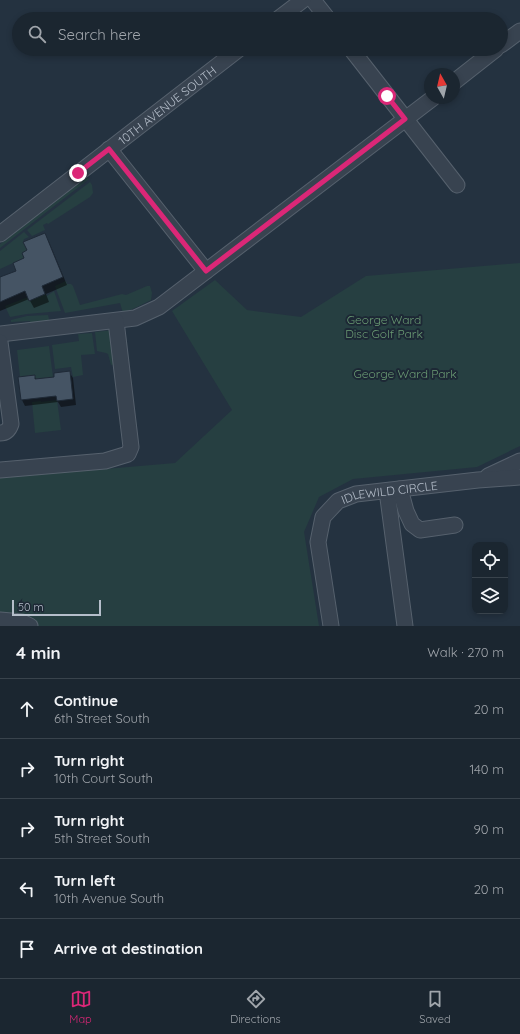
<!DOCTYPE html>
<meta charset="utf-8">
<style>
body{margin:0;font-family:Quicksand,sans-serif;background:#28323c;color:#f1f3f6}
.controls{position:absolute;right:12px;bottom:12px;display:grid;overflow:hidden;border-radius:8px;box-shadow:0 2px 6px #0003}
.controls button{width:36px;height:36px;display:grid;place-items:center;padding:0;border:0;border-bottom:1px solid #39434c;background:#1b2630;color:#f1f3f6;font:20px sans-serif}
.compass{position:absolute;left:424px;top:68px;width:36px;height:36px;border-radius:50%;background:#1b2630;box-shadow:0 2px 6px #0003;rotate:352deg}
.scale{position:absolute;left:12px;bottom:10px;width:89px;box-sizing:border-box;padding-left:4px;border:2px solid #b5beca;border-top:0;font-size:11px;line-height:14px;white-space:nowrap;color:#b5beca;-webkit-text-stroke:3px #1d2835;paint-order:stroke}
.stop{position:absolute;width:12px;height:12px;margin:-9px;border:3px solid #db2777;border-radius:50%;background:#fff}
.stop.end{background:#db2777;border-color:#fff;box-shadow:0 1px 4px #0008}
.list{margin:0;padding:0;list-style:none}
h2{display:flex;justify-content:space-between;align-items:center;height:52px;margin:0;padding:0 16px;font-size:17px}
h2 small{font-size:13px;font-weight:400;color:#a0a5ab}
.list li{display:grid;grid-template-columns:26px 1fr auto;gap:12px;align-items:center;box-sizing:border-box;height:60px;padding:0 16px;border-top:1px solid #39434c}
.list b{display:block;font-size:15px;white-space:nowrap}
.list p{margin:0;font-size:13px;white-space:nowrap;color:#a0a5ab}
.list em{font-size:13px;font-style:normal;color:#a0a5ab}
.icon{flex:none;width:22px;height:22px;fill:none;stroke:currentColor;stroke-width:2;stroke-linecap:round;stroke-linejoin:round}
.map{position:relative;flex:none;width:520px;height:626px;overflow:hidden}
.search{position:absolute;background:#1b2630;box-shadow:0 2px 6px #0003;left:12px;right:12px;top:12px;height:44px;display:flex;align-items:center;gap:10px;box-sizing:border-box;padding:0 14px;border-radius:22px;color:#a0a5ab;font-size:15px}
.sheet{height:352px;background:#1b2630}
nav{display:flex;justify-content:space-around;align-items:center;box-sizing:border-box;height:56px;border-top:1px solid #39434c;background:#1b2630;font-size:11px;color:#a0a5ab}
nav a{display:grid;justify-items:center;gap:2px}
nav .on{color:#db2777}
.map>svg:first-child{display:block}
.green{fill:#263f41}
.shadow{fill:#0007}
.building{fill:#455464;stroke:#1f2a37}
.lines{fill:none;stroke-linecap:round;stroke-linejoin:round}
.minor-casing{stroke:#56616d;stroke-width:17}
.minor{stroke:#384350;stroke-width:15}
.route{stroke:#db2777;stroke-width:5}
.labels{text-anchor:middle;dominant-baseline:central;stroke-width:4;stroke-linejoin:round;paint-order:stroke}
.street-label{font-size:12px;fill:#b5beca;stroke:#1d2835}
.park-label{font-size:12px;fill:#6b9c74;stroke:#1d2835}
</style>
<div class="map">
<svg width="520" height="626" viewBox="0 0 520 626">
<rect width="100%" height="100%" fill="#243240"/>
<g class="green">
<path d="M87 178 89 179 0 248V244L83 180Z"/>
<path d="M90 182 92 185 93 193 90 197 48 224 47 223 43 225 45 230 32 236 27 230Z"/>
<path d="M24 232 29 237 24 239 23 242 27 250 22 253 24 258 0 269V251Z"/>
<path d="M520 263V446L477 467 353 479 319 497 304 532 319 626H0V478L175 463 232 410 172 311 215 280 247 310 301 317 366 276Z"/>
<path d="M66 281 67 284H71L73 286 80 305 122 294 126 295 147 286H150L152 293 151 300 137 307 123 313 120 303 65 313 55 286Z"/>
<path d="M54 291 61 311 27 314 10 317 5 306 28 297 29 301 45 294 47 296Z"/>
<path d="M48 315 50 324 31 327 30 321 11 322V320L27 316Z"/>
<path d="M113 330 118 364 111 365 108 354 106 353 97 351 95 332Z"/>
<path d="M92 333 95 354 81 355 83 375 73 377 71 367 55 369 52 345 79 341 78 334Z"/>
<path d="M49 346 53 377 35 379 34 375 20 377 17 350Z"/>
<path d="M57 400 61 430 35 433 32 402 41 401V402Z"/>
</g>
<g class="shadow">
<path d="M44 234 49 242 67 285 46 294 49 302 34 308 29 299 0 311V278L17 271 28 251Z"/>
<path d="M69 372 73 378 76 405 61 407 58 402 25 406 22 400 19 378 34 376 37 380 55 378Z"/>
</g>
<g class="building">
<path d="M45 233 63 277 42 286 45 294 29 301 25 291 0 302V277L16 271 13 263 24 258 22 253 27 250 23 242Z"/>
<path d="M70 371 73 399 57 401 56 396 21 400 18 377 35 375V379L54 377V373Z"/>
</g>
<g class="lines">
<g class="minor-casing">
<g id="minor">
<path d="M313 0 328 19"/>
<path d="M278 19 303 0"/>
<path d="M501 45 520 31"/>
<path d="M351 49 457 185"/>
<path d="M454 82 496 49"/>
<path d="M109 149 206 271"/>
<path id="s1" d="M0 234 239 49"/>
<path d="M0 334 135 318 159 307 433 98"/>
<path d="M0 342 11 424C9 430 6 433 0 433"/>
<path d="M0 470 105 461 128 454 131 447 116 321"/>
<path d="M488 476 520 461"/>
<path d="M400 489 406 511 412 524 420 530 455 525"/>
<path d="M387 491 405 626"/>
<path d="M0 620 22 622 30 626"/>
<path id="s2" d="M331 626 318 542 323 517 338 501 356 494 478 480 520 477"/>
</g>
</g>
<use href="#minor" class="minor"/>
</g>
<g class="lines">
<path class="route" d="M78 173 109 149 206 271 405 119 387 96"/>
</g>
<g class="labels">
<g class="street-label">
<text stroke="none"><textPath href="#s1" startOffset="211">10TH AVENUE SOUTH</textPath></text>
<text stroke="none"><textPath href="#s2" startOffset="185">IDLEWILD CIRCLE</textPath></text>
</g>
<g class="park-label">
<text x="384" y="319">George Ward<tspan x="384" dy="14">Disc Golf Park</tspan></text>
<text x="405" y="373">George Ward Park</text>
</g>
</g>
</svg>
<div class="controls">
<button><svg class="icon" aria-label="locate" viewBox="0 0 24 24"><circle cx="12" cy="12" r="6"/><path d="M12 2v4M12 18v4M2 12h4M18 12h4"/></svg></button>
<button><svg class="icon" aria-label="layers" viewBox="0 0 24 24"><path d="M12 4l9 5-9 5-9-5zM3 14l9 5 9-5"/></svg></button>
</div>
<svg class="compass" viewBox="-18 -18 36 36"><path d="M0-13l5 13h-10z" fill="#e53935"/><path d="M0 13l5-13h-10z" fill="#a0a5ab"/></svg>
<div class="scale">50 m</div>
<div class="stop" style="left:387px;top:96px"></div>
<div class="stop end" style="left:78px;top:173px"></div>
<div class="search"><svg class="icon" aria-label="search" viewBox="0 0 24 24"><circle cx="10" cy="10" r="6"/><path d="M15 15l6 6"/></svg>Search here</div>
</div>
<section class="sheet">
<h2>4 min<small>Walk · 270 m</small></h2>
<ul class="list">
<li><svg class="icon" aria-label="ahead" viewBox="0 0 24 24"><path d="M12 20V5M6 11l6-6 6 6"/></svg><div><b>Continue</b><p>6th Street South</p></div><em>20 m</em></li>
<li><svg class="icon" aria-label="right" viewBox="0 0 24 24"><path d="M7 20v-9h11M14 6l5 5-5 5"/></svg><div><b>Turn right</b><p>10th Court South</p></div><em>140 m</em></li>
<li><svg class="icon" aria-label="right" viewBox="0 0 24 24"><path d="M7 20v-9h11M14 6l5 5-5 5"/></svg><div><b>Turn right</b><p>5th Street South</p></div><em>90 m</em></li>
<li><svg class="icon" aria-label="left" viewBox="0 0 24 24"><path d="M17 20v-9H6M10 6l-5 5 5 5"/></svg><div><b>Turn left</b><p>10th Avenue South</p></div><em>20 m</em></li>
<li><svg class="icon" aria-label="arrive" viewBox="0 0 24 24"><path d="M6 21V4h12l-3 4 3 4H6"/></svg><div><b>Arrive at destination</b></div></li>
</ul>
</section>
<nav>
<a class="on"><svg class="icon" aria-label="map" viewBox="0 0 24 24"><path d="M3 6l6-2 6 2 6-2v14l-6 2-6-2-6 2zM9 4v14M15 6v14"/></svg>Map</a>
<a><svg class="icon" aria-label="directions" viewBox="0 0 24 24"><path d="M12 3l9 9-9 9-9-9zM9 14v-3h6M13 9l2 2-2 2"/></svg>Directions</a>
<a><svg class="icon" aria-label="saved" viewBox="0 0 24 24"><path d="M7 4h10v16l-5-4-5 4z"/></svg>Saved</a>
</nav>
